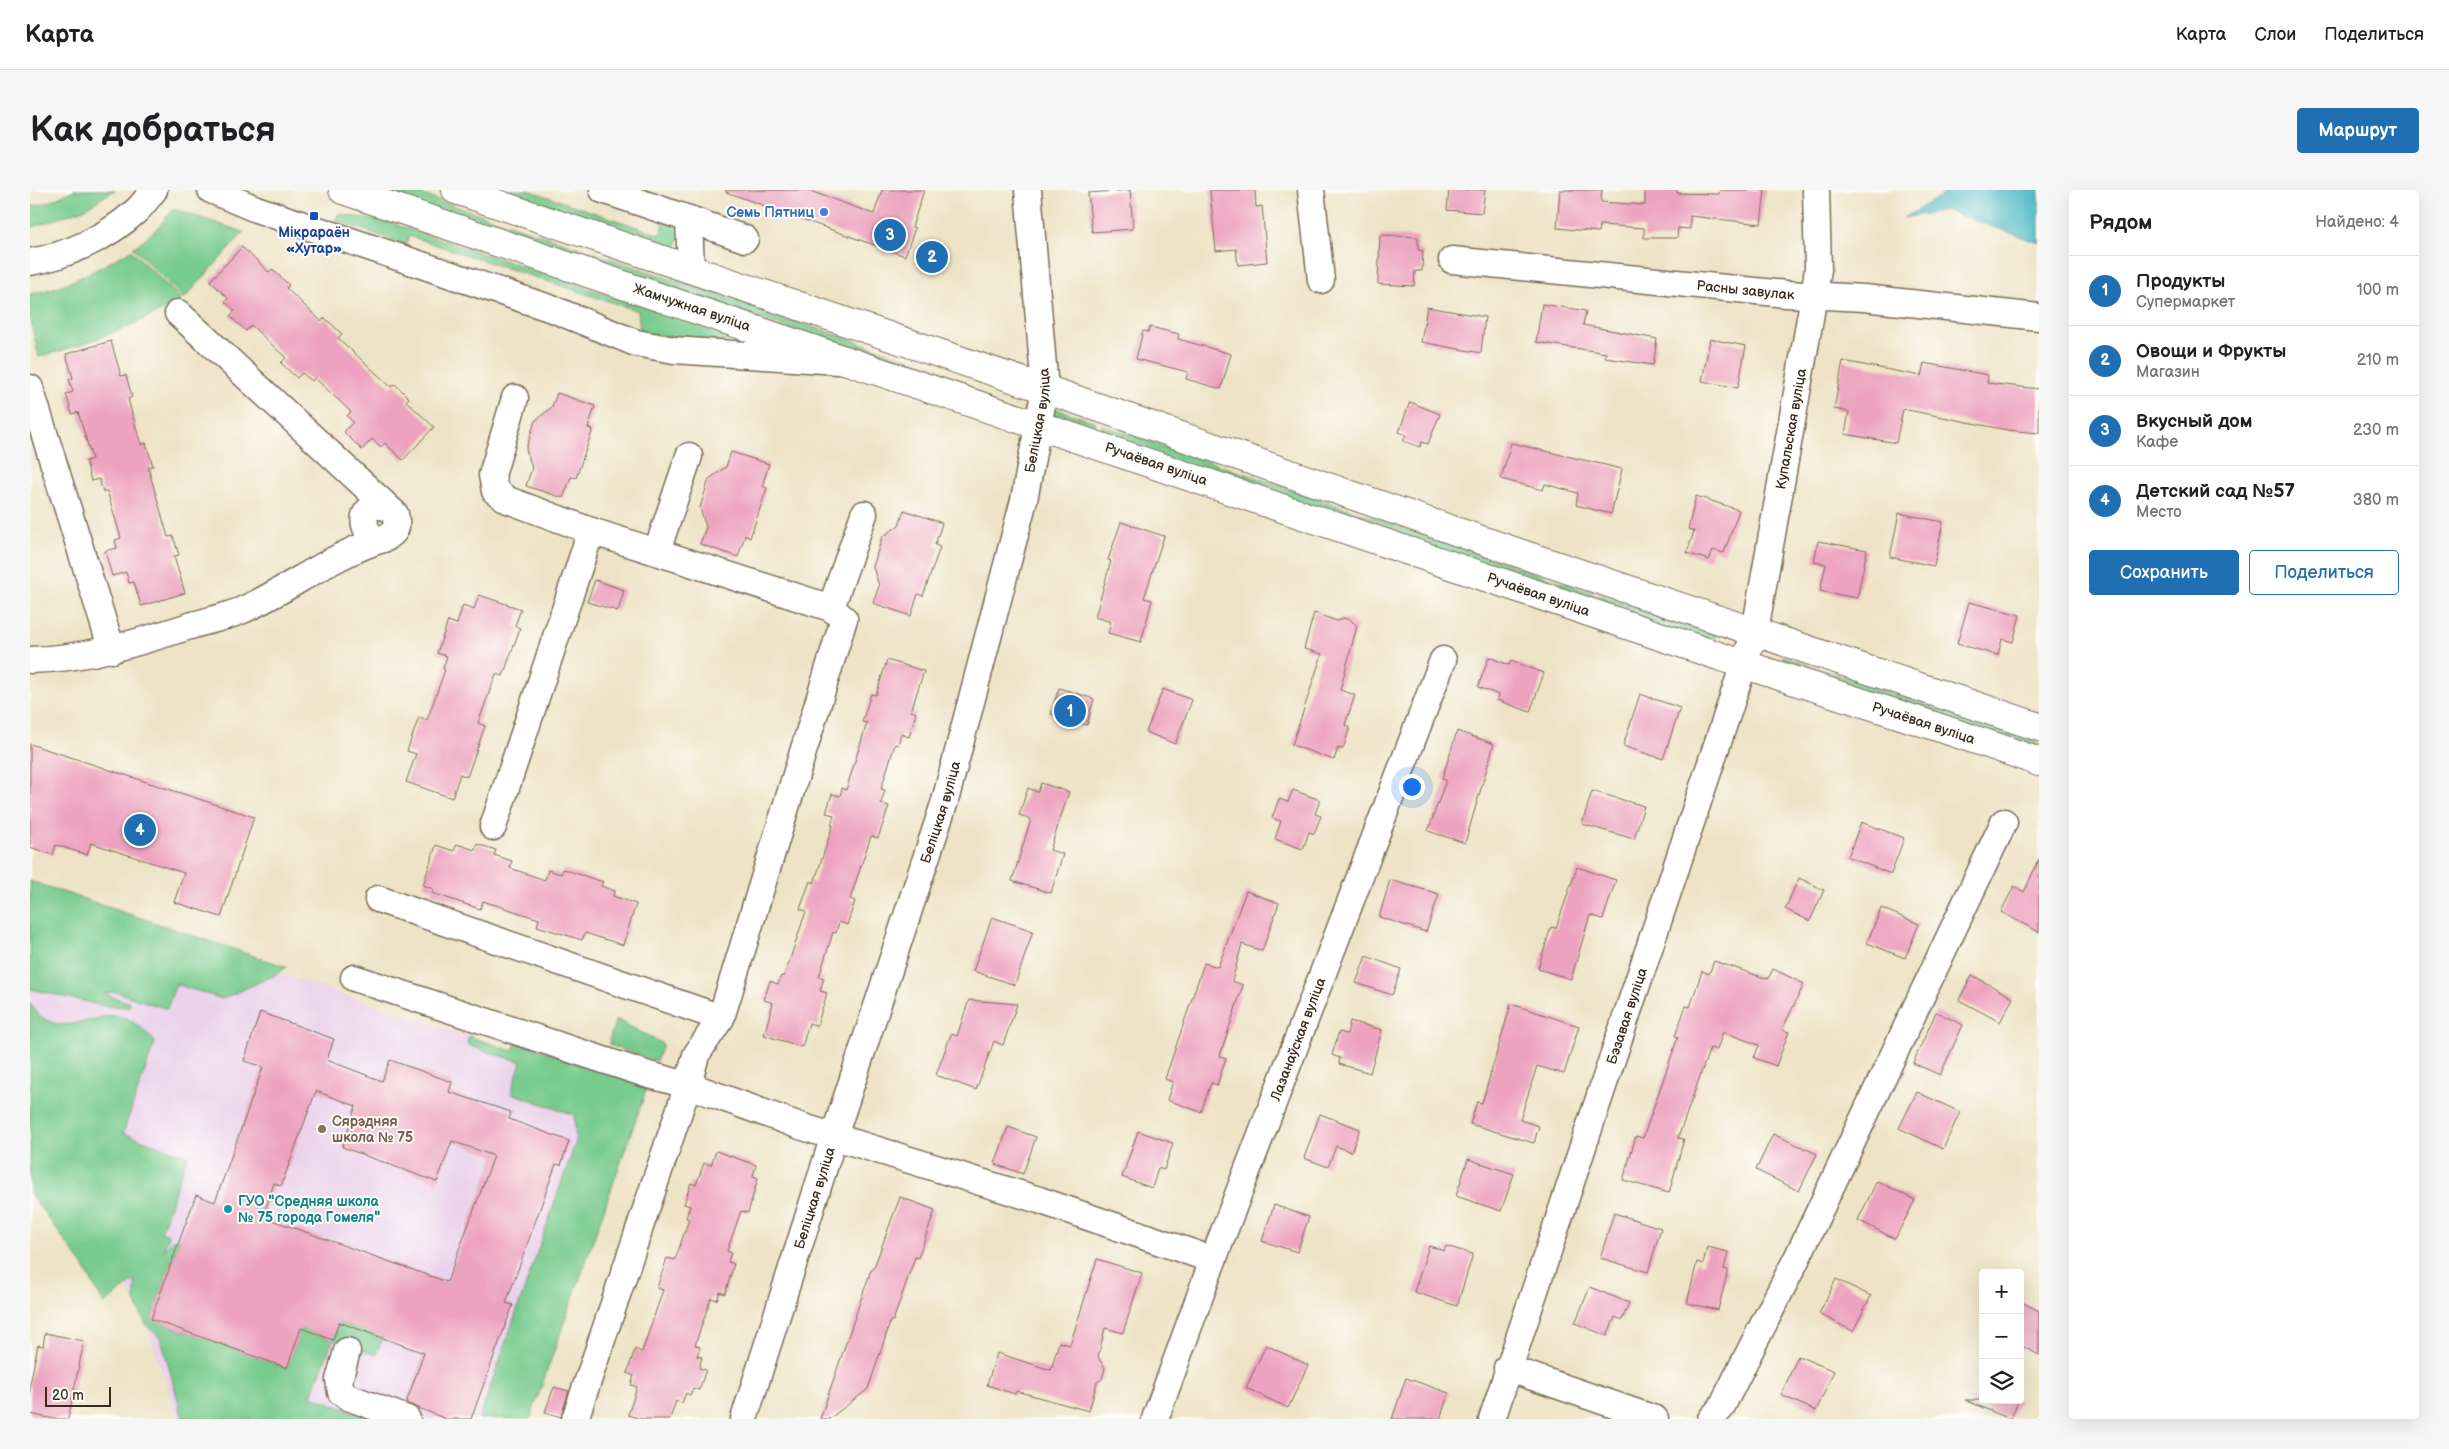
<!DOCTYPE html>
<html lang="ru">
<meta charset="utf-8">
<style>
body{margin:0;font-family:"Balsamiq Sans",sans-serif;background:#f6f6f6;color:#202124}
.controls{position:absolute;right:15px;bottom:15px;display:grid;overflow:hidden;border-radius:5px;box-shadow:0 5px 20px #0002}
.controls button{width:45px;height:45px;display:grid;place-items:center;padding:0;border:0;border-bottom:1px solid #e0e0e0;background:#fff;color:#202124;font:25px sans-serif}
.scale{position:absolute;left:15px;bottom:12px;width:66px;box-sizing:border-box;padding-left:5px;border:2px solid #3b2a1e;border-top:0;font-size:14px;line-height:18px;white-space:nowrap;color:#3b2a1e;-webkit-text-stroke:4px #fdfcf7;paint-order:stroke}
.you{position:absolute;left:1381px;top:596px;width:18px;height:18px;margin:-12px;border:4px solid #fff;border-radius:50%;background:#1a73e8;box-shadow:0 0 0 8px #1a73e833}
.badge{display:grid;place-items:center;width:32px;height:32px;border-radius:50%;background:#1f6fb2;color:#fff;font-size:16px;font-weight:700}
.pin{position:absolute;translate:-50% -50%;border:2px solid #fff;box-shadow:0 1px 5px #0006}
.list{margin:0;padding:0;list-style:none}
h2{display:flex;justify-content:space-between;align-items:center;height:65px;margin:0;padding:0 20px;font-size:21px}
h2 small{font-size:16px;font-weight:400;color:#757577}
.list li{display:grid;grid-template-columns:32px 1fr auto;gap:15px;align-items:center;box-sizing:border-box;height:70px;padding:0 20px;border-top:1px solid #e0e0e0}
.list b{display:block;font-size:19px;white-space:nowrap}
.list p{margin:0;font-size:16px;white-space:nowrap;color:#757577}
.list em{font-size:16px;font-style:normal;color:#757577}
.actions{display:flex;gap:10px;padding:15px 20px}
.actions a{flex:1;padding:11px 0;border:1px solid #1f6fb2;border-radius:5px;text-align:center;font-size:18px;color:#1f6fb2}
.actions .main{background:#1f6fb2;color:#fff}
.icon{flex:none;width:28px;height:28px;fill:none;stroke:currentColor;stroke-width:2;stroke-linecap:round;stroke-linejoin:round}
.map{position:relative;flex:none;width:2009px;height:1229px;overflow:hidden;border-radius:5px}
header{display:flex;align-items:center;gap:30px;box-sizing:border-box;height:70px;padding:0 25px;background:#fff;border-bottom:1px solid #e0e0e0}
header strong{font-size:24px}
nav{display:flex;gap:28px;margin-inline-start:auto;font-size:18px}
.intro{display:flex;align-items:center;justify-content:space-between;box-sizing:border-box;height:120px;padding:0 30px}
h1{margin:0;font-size:35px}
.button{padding:12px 22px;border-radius:5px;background:#1f6fb2;color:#fff;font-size:18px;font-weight:700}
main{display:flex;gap:30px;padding:0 30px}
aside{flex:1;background:#fff;border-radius:5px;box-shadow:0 5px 20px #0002}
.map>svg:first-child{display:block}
.built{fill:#ebd1eb}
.green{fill:#77cb8d;stroke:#597a56}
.water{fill:#4ab7c5;stroke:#427072}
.building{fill:#eda3bf;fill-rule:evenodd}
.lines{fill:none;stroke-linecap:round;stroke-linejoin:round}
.minor-casing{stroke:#7a6b59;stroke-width:29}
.major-casing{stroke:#7a6b59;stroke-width:30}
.minor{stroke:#fff;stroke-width:26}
.major{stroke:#fff;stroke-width:28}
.shop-dot{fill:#3f7fe0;stroke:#fdfcf7;stroke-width:2}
.transit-dot{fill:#1a4fb4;stroke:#fdfcf7;stroke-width:2}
.education-dot{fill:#8d6e63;stroke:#fdfcf7;stroke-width:2}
.culture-dot{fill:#0f9aa8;stroke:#fdfcf7;stroke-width:2}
.labels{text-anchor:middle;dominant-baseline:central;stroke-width:4;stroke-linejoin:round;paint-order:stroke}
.shop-label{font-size:14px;font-weight:bold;fill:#366cbe;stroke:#fdfcf7;text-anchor:end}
.transit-label{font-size:14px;font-weight:bold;fill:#164399;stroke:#fdfcf7}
.street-label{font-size:14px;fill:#3b2a1e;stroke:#fdfcf7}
.education-label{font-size:14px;font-weight:bold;fill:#785e54;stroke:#fdfcf7;text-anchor:start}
.culture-label{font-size:14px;font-weight:bold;fill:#0d838f;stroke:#fdfcf7;text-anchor:start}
</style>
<header>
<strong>Карта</strong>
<nav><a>Карта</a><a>Слои</a><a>Поделиться</a></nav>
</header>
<div class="intro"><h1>Как добраться</h1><a class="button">Маршрут</a></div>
<main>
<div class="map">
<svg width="2009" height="1229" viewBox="0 0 2009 1229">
<rect width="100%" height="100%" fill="#fdfcf7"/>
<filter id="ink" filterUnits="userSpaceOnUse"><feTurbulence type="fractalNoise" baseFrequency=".02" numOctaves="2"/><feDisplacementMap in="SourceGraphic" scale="10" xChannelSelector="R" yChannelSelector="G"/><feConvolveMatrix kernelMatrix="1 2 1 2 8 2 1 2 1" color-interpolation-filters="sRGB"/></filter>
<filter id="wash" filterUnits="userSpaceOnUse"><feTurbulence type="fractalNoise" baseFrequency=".0096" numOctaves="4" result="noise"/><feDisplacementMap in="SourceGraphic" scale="20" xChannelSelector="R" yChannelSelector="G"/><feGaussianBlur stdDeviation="1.12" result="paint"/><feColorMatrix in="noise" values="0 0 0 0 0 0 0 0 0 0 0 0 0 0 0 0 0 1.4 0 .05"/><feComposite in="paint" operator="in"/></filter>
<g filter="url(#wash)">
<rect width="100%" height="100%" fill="#eee3c6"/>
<path class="built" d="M0 699 597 900 485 1229H149L116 1135 105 1111 19 994 0 979Z"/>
<g class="green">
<path d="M44 0H85L54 19 0 38V17L19 12Z"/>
<path d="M346 0H378L892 174 890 182Z"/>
<path d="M461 0H498L630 45 638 22 653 33 645 60Z"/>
<path d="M143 19 214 42 154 109 103 58 126 40Z"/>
<path d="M308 24 358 32 729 154 610 144 608 121 379 46 376 54 305 31Z"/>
<path d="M101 60 152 110C105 135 61 153 9 167L0 128V104C37 97 69 79 101 60Z"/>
<path d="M1026 219 1066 232 1062 243 1022 230 1021 221Z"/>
<path d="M1072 235 1686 445 1683 454 1068 246Z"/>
<path d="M1753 466 2009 553V566L1749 477Z"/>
<path d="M0 691 257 777 243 786 192 809 146 794 137 819 86 802 73 803 100 813 99 817 74 816 0 799Z"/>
<path d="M0 813C14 836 32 838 57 831 67 829 77 824 88 826 103 829 116 841 125 852L93 943 157 966 131 1042 139 1045 133 1060 142 1050 150 1049 121 1129 257 1178 269 1143V1137L303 1150 309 1132 353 1147 346 1165 303 1150 281 1206 343 1229H153L131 1148 116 1135 105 1111V1090L74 1114 54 1077 0 1003Z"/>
<path d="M586 829 633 854 626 871 580 855 579 851Z"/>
<path d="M439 846 483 861 486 852 618 895 500 1229H449L546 951 544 925 481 903 491 872 439 856 437 853Z"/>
</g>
<path class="water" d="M1921 0H2009V53L1915 20 1874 28Z"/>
<g id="blocks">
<g class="building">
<path d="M696 0H777L844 24 852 0H894L882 37 885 38 875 66 696 2Z"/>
<path d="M1100 0 1103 39 1062 42 1058 3Z"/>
<path d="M1180 0H1225L1226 17 1232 16 1237 72 1208 75 1206 59 1186 61Z"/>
<path d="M1419 0H1455L1452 23 1417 20Z"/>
<path d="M1530 0H1572L1571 12 1615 15V0H1647V3L1689 4 1690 0H1735L1731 34 1660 26V39L1648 38 1647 48H1614V38L1570 35 1569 42 1527 38Z"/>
<path d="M1350 45 1388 47V60L1393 61 1392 81H1385L1384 96 1348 94Z"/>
<path d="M212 57 239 82 242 79 259 95 256 98 291 131 295 128 312 144 308 148 361 197 365 194 379 208 376 211 404 237 373 270 355 253 351 257 342 249 332 260 314 242 323 232 317 226 321 222 285 188 282 191 272 183 267 188 251 173 256 168 221 135 216 141 200 126 205 121 195 112 198 108 180 91Z"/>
<path d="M1512 114 1556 121 1553 135 1627 149 1623 175 1575 168 1576 163 1506 152Z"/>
<path d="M1397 117 1455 127 1451 163 1391 152Z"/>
<path d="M1120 137 1149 144 1148 149 1201 164 1191 199 1156 189 1158 182 1106 169 1113 141 1118 142Z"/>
<path d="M1680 149 1716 156 1708 198 1672 191Z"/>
<path d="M81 151 91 186 96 185 102 207 98 209 111 255 116 253 123 276 118 277 138 347 143 346 149 365 144 366 155 403 111 416 104 392 99 393 96 382 82 386 75 361 87 358 85 350 91 348 77 301 73 302 69 289 61 291 56 271 62 269 48 222 42 224 36 204 43 202 39 189 43 188 36 164Z"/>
<path d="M1813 171 1891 186 1894 173 1958 185 1957 193 2009 199V243L1977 240 1873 219 1866 253 1815 244 1819 222 1804 219Z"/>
<path d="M527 203 565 216 558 238 563 239 546 288 541 287 533 308 496 296 502 278 496 259 505 231 522 217Z"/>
<path d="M1380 212 1410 224 1398 254 1392 252 1390 257 1373 251 1376 245 1369 242Z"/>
<path d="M1481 253 1592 279 1581 324 1546 315 1548 303 1515 294 1513 300 1471 289Z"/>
<path d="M701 262 739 274 732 296 737 298 720 348 715 345 708 367 670 354 676 337 670 318 679 289 696 277Z"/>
<path d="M1666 306 1709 320 1694 363 1683 360 1679 370 1657 363 1664 341 1658 339Z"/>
<path d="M874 320 912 333 905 355 910 357 893 406 888 404 881 426 843 413 849 396 843 377 852 347 869 335Z"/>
<path d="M1869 323 1913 332 1904 376 1860 367Z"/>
<path d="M1091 332 1134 346 1114 408 1122 410 1111 452 1078 443 1081 432 1065 427 1081 371 1078 370Z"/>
<path d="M1788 351 1837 360 1827 408 1790 401 1796 374 1784 372Z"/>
<path d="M565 390 594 400 588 421 557 412Z"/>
<path d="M449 405 491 419 485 436 490 438 473 486 466 484 448 533 455 536 437 587 430 584 422 608 376 592 386 564 377 561 389 527 397 530 415 480 413 479 417 466 407 463 418 431 427 434 433 415 444 419Z"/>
<path d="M1939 412 1990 425 1983 452 1972 449 1968 465 1927 454Z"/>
<path d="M1284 423 1307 431 1313 428 1321 430 1327 436 1310 500 1325 505 1315 535 1320 537 1313 559 1308 558 1304 570 1262 555 1292 464 1274 459Z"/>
<path d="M1459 467 1479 475 1481 471 1514 483 1500 522 1467 510 1469 505 1448 497Z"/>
<path d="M857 470 894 481 881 521 886 523 879 547 871 544 868 555 865 554 851 599 855 600 851 613 859 616 848 648 841 646 820 709 825 711 817 735 809 732 806 743 803 742 789 787 794 788 790 801 797 803 787 836 779 833 772 857 734 845 743 813 734 810 740 791 748 794 751 786 754 787 776 721 770 719 780 691 784 693 803 635H801L804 625 796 623 802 604 810 606 812 598 816 600 837 533 832 532 841 504 846 505Z"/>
<path d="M1029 498 1064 509 1057 535 1021 524Z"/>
<path d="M1133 499 1162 510 1145 554 1116 542Z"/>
<path d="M1610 504 1650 518 1633 569 1593 556Z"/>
<path d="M1427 541 1464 554 1435 653 1398 641 1416 590 1412 589Z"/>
<path d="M0 554 224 627 191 727 144 712 154 683 61 653 57 665 26 655 23 665 0 657Z"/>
<path d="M1011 593 1039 602 1020 660 1033 664 1021 703 982 691 1001 629 989 625 998 598 1008 602Z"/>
<path d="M1263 600 1290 610 1285 624 1291 626 1284 644 1279 642 1273 659 1245 649 1251 631 1242 628 1249 609 1258 612Z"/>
<path d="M1562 601 1614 616 1604 649 1552 634Z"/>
<path d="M1831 632 1874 648 1861 684 1818 667Z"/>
<path d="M427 654 445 660 447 654 466 660 464 665 482 671 480 678 515 690 518 680 531 684 533 679 573 692 571 696 585 701 583 706 606 714 593 755 555 743 552 750 507 736 509 729 453 711 450 719 402 703 403 699 393 695 406 655 424 661Z"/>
<path d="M2009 669V742L1971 722 1984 696 1994 702Z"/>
<path d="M1547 677 1586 690 1573 729 1560 725 1541 789 1508 779 1521 737 1526 738Z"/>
<path d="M1769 688 1794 700 1780 731 1755 719Z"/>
<path d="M1360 690 1409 704 1396 742 1349 727Z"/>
<path d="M1216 701 1249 713 1232 761 1212 754 1202 791 1213 795 1190 866 1196 868 1187 895 1181 893 1171 922 1137 910 1143 892 1135 889 1174 773 1188 777Z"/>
<path d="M1851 718 1889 734 1875 768 1837 753Z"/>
<path d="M962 727 1003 741 985 795 943 781Z"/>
<path d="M1336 766 1371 779 1362 805 1326 793Z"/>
<path d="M1684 771 1738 789 1743 779 1774 794 1752 840 1759 842 1746 876 1724 868 1729 855 1693 842 1687 860 1680 858 1648 948 1654 949 1639 1003 1593 990 1606 946 1613 948 1648 847 1645 846 1656 816 1660 817 1672 781 1679 784Z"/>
<path d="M1942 785 1983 808 1970 832 1929 810Z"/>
<path d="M939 810 987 814 973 855 964 851 946 900 906 885 921 844 927 846Z"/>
<path d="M1481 814 1549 836 1534 884 1507 876 1490 930 1509 936 1504 953 1440 934 1447 912 1452 913Z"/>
<path d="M230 822 304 849 297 870 352 891 360 870 422 892 419 902 481 922 479 929 539 951 531 975 526 974 476 1113 483 1115 441 1229H416L376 1213 394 1163 309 1132 303 1150 271 1138 257 1178 121 1129 166 1005 185 1012 233 877 214 871ZM286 901 326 916 312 957 407 992 422 951 464 966 417 1092 233 1027 244 993 251 996Z"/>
<path d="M1906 822 1933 835 1910 885 1883 873Z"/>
<path d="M1320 831 1352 840 1340 883 1309 874 1310 868 1302 865 1309 842 1317 844Z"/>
<path d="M1887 902 1930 922 1913 959 1869 938Z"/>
<path d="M1290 924 1330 939 1321 962 1306 956 1298 977 1274 968Z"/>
<path d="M978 937 1006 947 993 984 965 974Z"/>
<path d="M1108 941 1143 953 1134 980 1128 978 1122 998 1092 987Z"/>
<path d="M1743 944 1787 964 1769 1001 1726 980Z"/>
<path d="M686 961 726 975 723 986 728 988 718 1023 711 1021 697 1061 701 1063 698 1072 704 1074 695 1104 690 1102 687 1110 681 1108 665 1155 670 1157 667 1166 672 1167 669 1178 676 1180 669 1200 663 1198 660 1205 656 1203 652 1213 646 1211 640 1229H610L598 1225 607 1197 601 1195 604 1186 597 1183 605 1159 612 1162 633 1100 627 1098 637 1068 645 1070 659 1029 656 1028 660 1016 654 1014 661 993 666 995 674 973 681 975Z"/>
<path d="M1438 969 1484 984 1471 1021 1426 1006Z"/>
<path d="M1847 991 1885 1010 1865 1049 1828 1030Z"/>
<path d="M870 1007 905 1020 888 1068 885 1067 863 1131 861 1130 838 1199 799 1229H790L841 1080H843Z"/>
<path d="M1244 1015 1279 1027 1267 1062 1232 1051Z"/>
<path d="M1584 1023 1631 1038 1618 1082 1570 1068Z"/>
<path d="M1399 1056 1414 1061 1416 1056 1443 1064 1427 1116 1384 1102Z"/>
<path d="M1677 1057 1698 1062 1694 1079 1698 1080 1688 1120 1657 1113 1667 1072 1673 1074Z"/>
<path d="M1067 1069 1112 1083 1093 1143 1075 1138 1068 1167 1075 1178 1072 1189 1067 1192 1059 1221 986 1201 985 1204 957 1195 967 1163 1021 1180 1029 1152 1040 1155Z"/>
<path d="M1806 1089 1841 1106 1823 1141 1789 1124Z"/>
<path d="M1560 1097 1599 1113 1592 1130 1585 1127 1577 1146 1545 1133Z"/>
<path d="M1990 1111 2009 1121V1165L1990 1155Z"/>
<path d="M15 1143 54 1151 38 1229H24L0 1224V1194L8 1155 13 1156Z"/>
<path d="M1236 1155 1278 1175 1258 1218 1216 1198Z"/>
<path d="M1768 1166 1804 1181 1786 1221 1751 1205Z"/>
<path d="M1376 1188 1419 1203 1410 1229H1362Z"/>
<path d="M524 1197 539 1201 531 1227 515 1222Z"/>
<path d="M1935 1210H1989L1980 1229Z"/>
</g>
</g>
</g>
<g filter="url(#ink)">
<use href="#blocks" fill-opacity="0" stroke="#7a6b59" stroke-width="1"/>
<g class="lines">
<g class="minor-casing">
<g id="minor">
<path d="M181 0 226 19 525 120 606 153 644 160 808 171"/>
<path d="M573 0 659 29 661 80"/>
<path d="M1281 0 1291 90"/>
<path d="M659 29 715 49"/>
<path id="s1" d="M1422 70 1756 104 1834 108 2009 127"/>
<path d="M0 72C37 66 78 47 106 21 113 15 118 7 124 0"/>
<path d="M148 123 365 324C367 332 368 340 360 345 336 363 319 311 356 316"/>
<path d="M0 198 82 460"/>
<path d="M485 208 462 285 465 301 478 310 561 341"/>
<path d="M627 361 659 266"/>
<path d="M801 418 834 324"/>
<path d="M0 470C56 469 110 452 163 435 180 430 201 426 217 418 264 396 305 363 356 348"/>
<path d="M348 709 691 828"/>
<path d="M324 788 619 885 658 895 666 865 691 828 814 429 801 418 561 341 463 637"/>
<path d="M317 1161 309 1190 311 1202 318 1207 377 1229"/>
<path d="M1477 1178 1625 1229"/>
<path d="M545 1229 658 895 770 936 1009 1010 1183 1070"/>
<path id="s2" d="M714 1229 804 946 915 611 994 310 1015 199 998 0"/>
<path id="s3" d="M1125 1229 1183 1070 1413 470"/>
<path id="s4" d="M1462 1229 1725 441 1784 106 1788 79 1786 0"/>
<path d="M1681 1229 1691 1218 1768 1066 1974 632"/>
</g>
</g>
<g class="major-casing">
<g id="major">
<path id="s5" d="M313 0C762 150 1211 301 1659 456 1775 496 1894 530 2009 572"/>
<path d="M426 0 1015 199 1486 362 2009 537"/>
</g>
</g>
<use href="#minor" class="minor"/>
<use href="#major" class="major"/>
</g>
</g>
<circle class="shop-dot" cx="794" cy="22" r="5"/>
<rect class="transit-dot" x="279" y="21" width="10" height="10" rx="2.5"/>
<circle class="education-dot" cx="292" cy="939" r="5"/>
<circle class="culture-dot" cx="198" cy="1019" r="5"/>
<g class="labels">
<g class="shop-label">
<text x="784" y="22">Семь Пятниц</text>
</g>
<g class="transit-label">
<text x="284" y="42">Мікрараён<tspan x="284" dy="16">«Хутар»</tspan></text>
</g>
<g class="street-label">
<text stroke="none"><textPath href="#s1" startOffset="295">Расны завулак</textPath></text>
<text stroke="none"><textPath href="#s5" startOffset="368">Жамчужная вуліца</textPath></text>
<text stroke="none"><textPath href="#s2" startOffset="1042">Беліцкая вуліца</textPath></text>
<text stroke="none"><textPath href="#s4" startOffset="1036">Купальская вуліца</textPath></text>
<text stroke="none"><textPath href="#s5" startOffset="858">Ручаёвая вуліца</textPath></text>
<text stroke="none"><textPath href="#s5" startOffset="1262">Ручаёвая вуліца</textPath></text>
<text stroke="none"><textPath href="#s5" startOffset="1668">Ручаёвая вуліца</textPath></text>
<text stroke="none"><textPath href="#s2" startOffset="638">Беліцкая вуліца</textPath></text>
<text stroke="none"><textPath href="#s4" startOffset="425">Бэзавая вуліца</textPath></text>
<text stroke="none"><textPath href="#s3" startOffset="406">Лазанаўская вуліца</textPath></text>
<text stroke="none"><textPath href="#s2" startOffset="232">Беліцкая вуліца</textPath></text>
</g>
<g class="education-label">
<text x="302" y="931">Сярэдняя<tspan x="302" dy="16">школа № 75</tspan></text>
</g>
<g class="culture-label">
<text x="208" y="1011">ГУО "Средняя школа<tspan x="208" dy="16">№ 75 города Гомеля"</tspan></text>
</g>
</g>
</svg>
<div class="controls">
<button>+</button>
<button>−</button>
<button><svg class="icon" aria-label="layers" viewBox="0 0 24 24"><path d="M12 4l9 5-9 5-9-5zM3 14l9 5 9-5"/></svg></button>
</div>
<div class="scale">20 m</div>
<div class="you"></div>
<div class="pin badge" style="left:1040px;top:521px">1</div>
<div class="pin badge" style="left:902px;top:67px">2</div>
<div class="pin badge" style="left:860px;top:45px">3</div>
<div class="pin badge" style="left:110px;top:640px">4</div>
</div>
<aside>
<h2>Рядом<small>Найдено: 4</small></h2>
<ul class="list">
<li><span class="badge">1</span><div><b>Продукты</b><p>Супермаркет</p></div><em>100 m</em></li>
<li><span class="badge">2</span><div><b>Овощи и Фрукты</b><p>Магазин</p></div><em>210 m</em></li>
<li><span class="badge">3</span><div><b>Вкусный дом</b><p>Кафе</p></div><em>230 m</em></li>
<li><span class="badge">4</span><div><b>Детский сад №57</b><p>Место</p></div><em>380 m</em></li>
</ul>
<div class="actions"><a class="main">Сохранить</a><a>Поделиться</a></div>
</aside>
</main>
